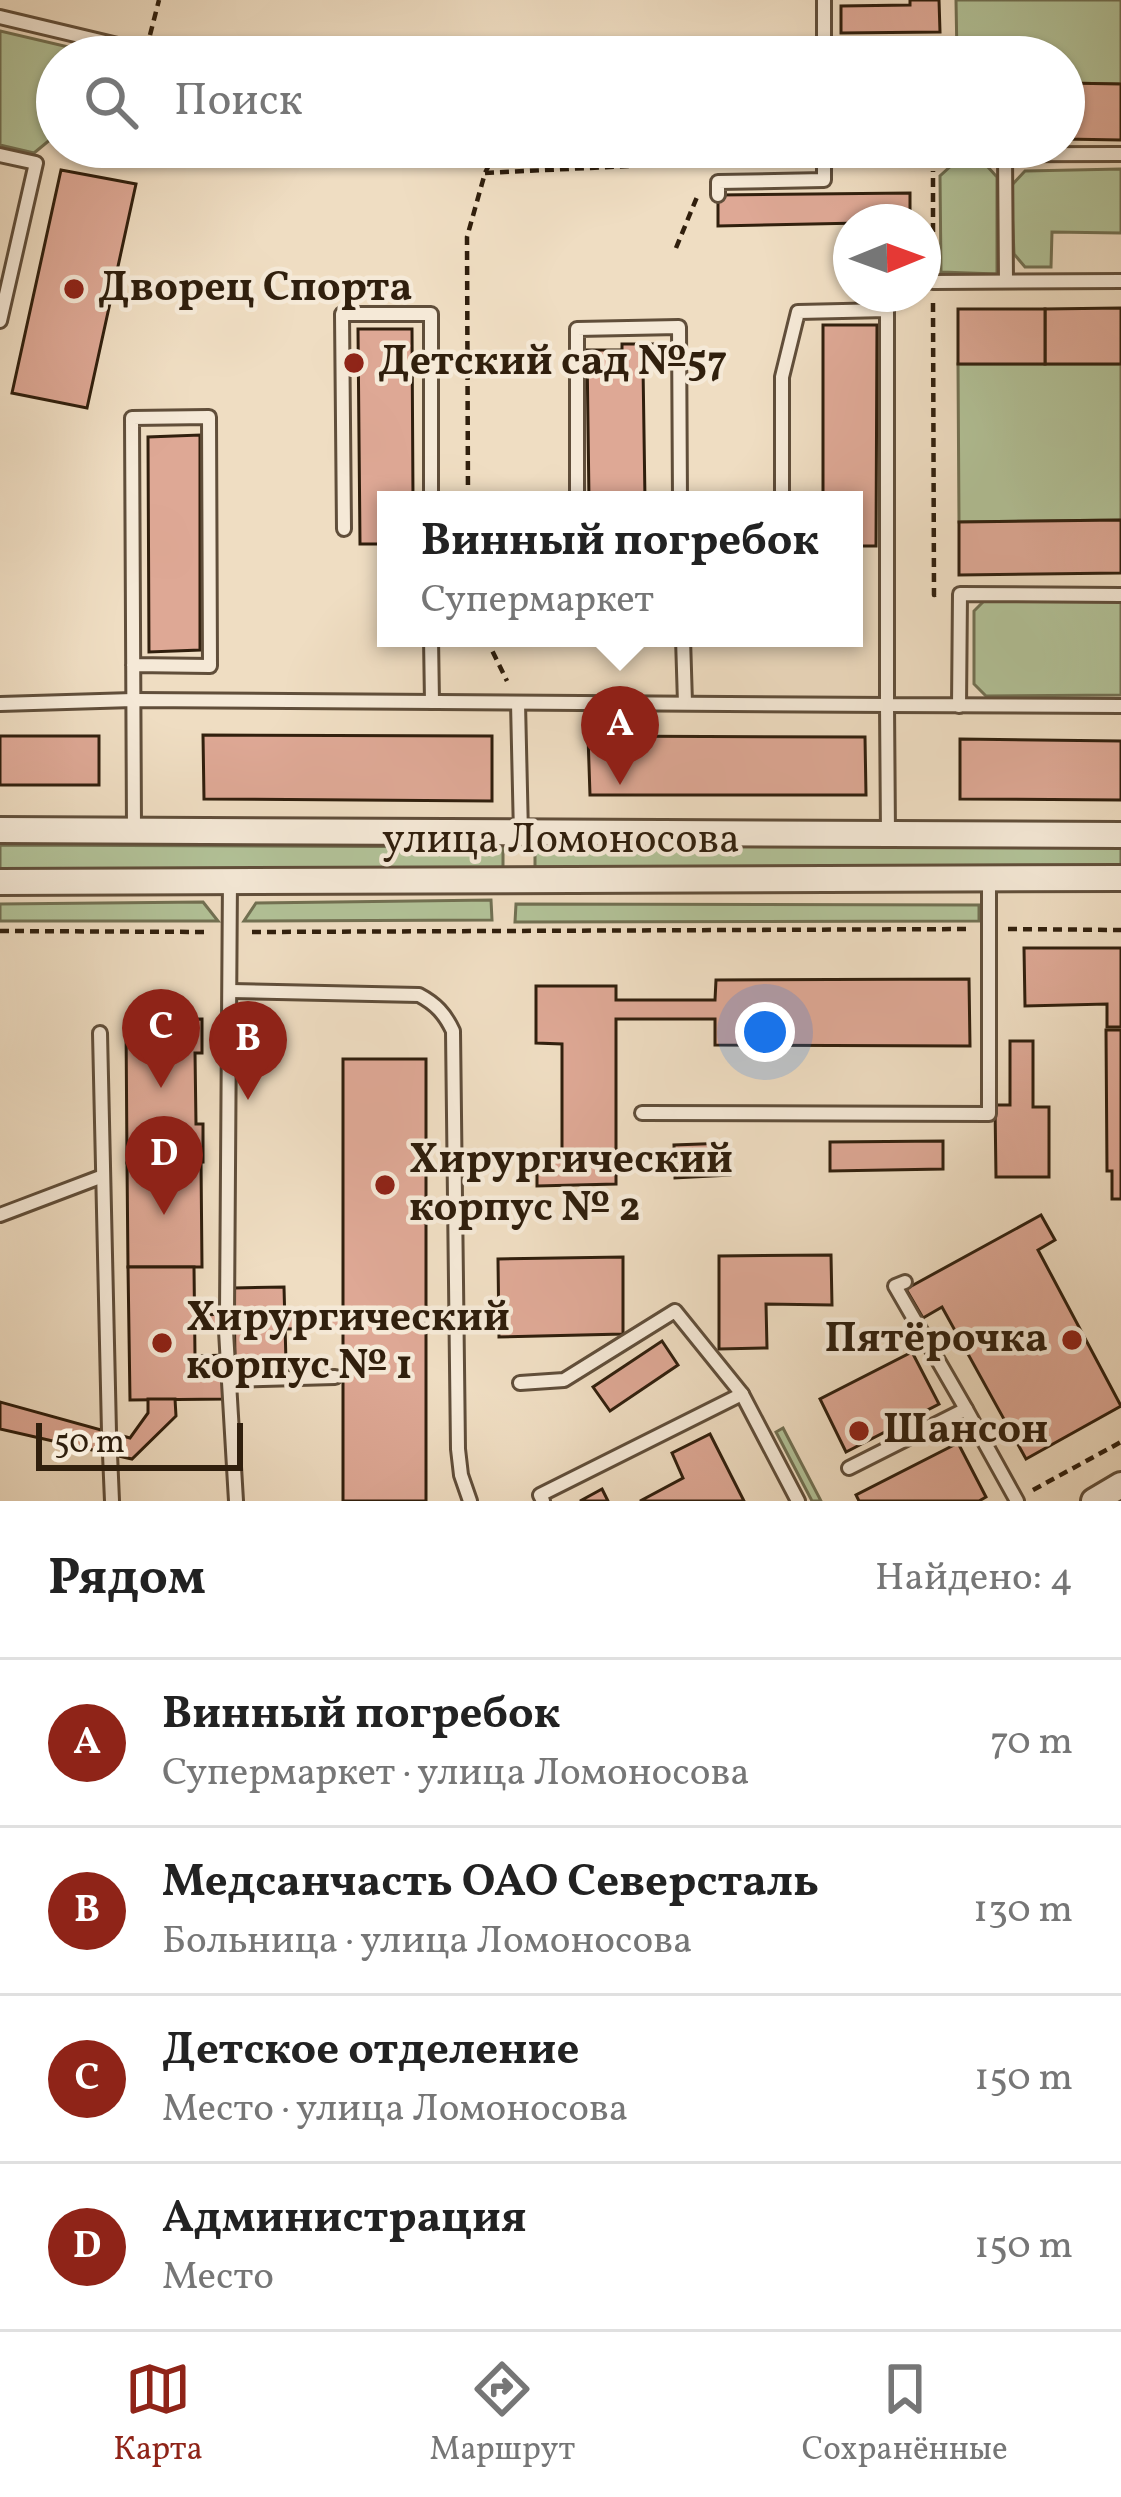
<!DOCTYPE html>
<html lang="ru">
<meta charset="utf-8">
<style>
body{margin:0;font-family:Vollkorn,serif;background:#f6f6f6;color:#222}
.compass{position:absolute;left:833px;top:204px;width:108px;height:108px;border-radius:50%;background:#fff;box-shadow:0 3px 9px #0004;rotate:89deg}
.scale{position:absolute;left:36px;bottom:30px;width:207px;box-sizing:border-box;padding-left:12px;border:6px solid #301f0d;border-top:0;font-size:33px;line-height:42px;white-space:nowrap;color:#301f0d;-webkit-text-stroke:9px #f5e9d7;paint-order:stroke}
.you{position:absolute;left:765px;top:1032px;width:42px;height:42px;margin:-30px;border:9px solid #fff;border-radius:50%;background:#1a73e8;box-shadow:0 0 0 18px #1a73e833}
.badge{display:grid;place-items:center;width:78px;height:78px;border-radius:50%;background:#8f2418;color:#fff;font-size:39px;font-weight:700}
.pin{position:absolute;translate:-50% -99px;filter:drop-shadow(0 3px 6px #0008)}
.pin::after{content:'';position:absolute;top:63px;width:42px;height:36px;background:inherit;clip-path:polygon(0 0,100% 0,50% 100%)}
.popup{position:absolute;left:377px;top:491px;width:486px;height:156px;box-sizing:border-box;display:grid;place-content:center;border-radius:0px;background:#fff;filter:drop-shadow(0 3px 9px #0005);font-size:39px;white-space:nowrap;color:#767676}
.popup b{font-size:45px;color:#222}
.popup::after{content:'';position:absolute;left:50%;top:100%;margin-left:-24px;border:24px solid transparent;border-top-color:#fff}
.list{margin:0;padding:0;list-style:none}
h2{display:flex;justify-content:space-between;align-items:center;height:156px;margin:0;padding:0 48px;font-size:51px}
h2 small{font-size:39px;font-weight:400;color:#767676}
.list li{display:grid;grid-template-columns:78px 1fr auto;gap:36px;align-items:center;box-sizing:border-box;height:168px;padding:0 48px;border-top:3px solid #e0e0e0}
.list b{display:block;font-size:45px;white-space:nowrap}
.list p{margin:0;font-size:39px;white-space:nowrap;color:#767676}
.list em{font-size:39px;font-style:normal;color:#767676}
.icon{flex:none;width:66px;height:66px;fill:none;stroke:currentColor;stroke-width:2;stroke-linecap:round;stroke-linejoin:round}
.map{position:relative;flex:none;width:1121px;height:1501px;overflow:hidden}
.search{position:absolute;background:#fff;box-shadow:0 3px 9px #0004;left:36px;right:36px;top:36px;height:132px;display:flex;align-items:center;gap:30px;box-sizing:border-box;padding:0 42px;border-radius:66px;color:#767676;font-size:45px}
.sheet{height:828px;background:#fff}
nav{display:flex;justify-content:space-around;align-items:center;box-sizing:border-box;height:168px;border-top:3px solid #e0e0e0;background:#fff;font-size:33px;color:#767676}
nav a{display:grid;justify-items:center;gap:6px}
nav .on{color:#8f2418}
.map>svg:first-child{display:block}
.green{fill:#b2c298;stroke:#717052;stroke-width:3}
.building{fill:#dea895;stroke:#301f0d;stroke-width:3}
.lines{fill:none;stroke-linecap:round;stroke-linejoin:round}
.service-casing{stroke:#604e3a;stroke-width:18}
.minor-casing{stroke:#604e3a;stroke-width:30}
.path{stroke:#301f0d;stroke-width:4.5;stroke-dasharray:9 6;stroke-linecap:butt}
.service{stroke:#f5e9d7;stroke-width:12}
.minor{stroke:#f5e9d7;stroke-width:24}
.poi-dot{fill:#8f2418;stroke:#f5e9d7;stroke-width:4.5}
.labels{text-anchor:middle;dominant-baseline:central;stroke-width:9;stroke-linejoin:round;paint-order:stroke}
.poi-label{font-size:42px;font-weight:bold;fill:#301f0d;stroke:#f5e9d7;text-anchor:start}
.street-label{font-size:42px;fill:#301f0d;stroke:#f5e9d7}
</style>
<div class="map">
<svg width="1121" height="1501" viewBox="0 0 1121 1501">
<rect width="100%" height="100%" fill="#efddc2"/>
<filter id="stains"><feTurbulence type="fractalNoise" baseFrequency=".00167" numOctaves="4"/><feColorMatrix values="0 0 0 0 .2 0 0 0 0 .09 0 0 0 0 .02 0 0 0 .5 -.17"/></filter>
<radialGradient id="worn" r=".72"><stop offset=".6" stop-color="#630" stop-opacity="0"/><stop offset="1" stop-color="#630" stop-opacity=".3"/></radialGradient>
<g class="green">
<path d="M956 0H1121V84L1064 83V57H957Z"/>
<path d="M0 31 111 57H57V134L34 153 0 145Z"/>
<path d="M952 165 987 166 997 177V274L941 272 940 176Z"/>
<path d="M1121 169V233L1052 232 1051 267H1025L1014 254 1011 186 1025 171Z"/>
<path d="M958 364H1121V520L959 522Z"/>
<path d="M984 601H1121V695L986 696 974 684V611Z"/>
<path d="M0 845 503 847V869L0 871Z"/>
<path d="M1121 845V868L535 870V847Z"/>
<path d="M491 900 492 920 244 921 256 903Z"/>
<path d="M203 902 218 921H0V904Z"/>
<path d="M516 904 979 905V921L515 922Z"/>
<path d="M783 1428 821 1501H812L776 1432Z"/>
</g>
<g class="building">
<path d="M910 0H939L940 32 841 33V6L910 5Z"/>
<path d="M1064 83 1121 84V140L1064 139Z"/>
<path d="M61 170 136 184 87 408 12 393Z"/>
<path d="M910 193V222L718 226V195Z"/>
<path d="M1121 308V364H1045V309Z"/>
<rect x="958" y="309" width="87" height="55"/>
<path d="M823 325H877L876 546H854V500H823Z"/>
<path d="M358 329H412L413 500H386V544H360Z"/>
<path d="M622 344H664V366H643L645 500H589L587 350H622Z"/>
<path d="M200 435V650L149 652 148 437Z"/>
<path d="M1121 520V573L959 575V522Z"/>
<path d="M203 735 492 736V801L204 799Z"/>
<rect x="0" y="736" width="99" height="49"/>
<path d="M588 736 865 737 866 795H590Z"/>
<path d="M960 739 1121 741V800L960 799Z"/>
<path d="M1024 948H1121V1027H1107V1004L1025 1006Z"/>
<path d="M969 979 970 1046 715 1045V1019H616V1184L537 1186V1157L562 1156V1044L536 1043V986H616V1000H715L716 980Z"/>
<path d="M202 1019V1053H195L196 1124H203V1162L127 1163 126 1020Z"/>
<path d="M1106 1030H1121V1199H1112V1171H1107Z"/>
<path d="M1010 1041H1033V1107H1049V1177H996L995 1105H1010Z"/>
<rect x="343" y="1059" width="83" height="442"/>
<path d="M943 1141V1169L830 1171V1142Z"/>
<path d="M728 1143 730 1175 675 1178 674 1145Z"/>
<path d="M201 1162 202 1267H128L127 1163Z"/>
<path d="M1041 1215 1055 1240 1038 1250 1121 1406 1026 1459 942 1307 923 1318 906 1289Z"/>
<path d="M831 1255 832 1305 766 1304 767 1348 719 1349V1256Z"/>
<path d="M623 1257V1334L499 1337 498 1259Z"/>
<path d="M128 1267H194L195 1356 225 1355V1399L130 1400Z"/>
<path d="M284 1287 286 1362H235L234 1288Z"/>
<path d="M343 1311V1328L285 1329V1312Z"/>
<path d="M234 1314V1330L195 1331V1315Z"/>
<path d="M662 1341 678 1365 610 1411 593 1387Z"/>
<path d="M912 1352 939 1404 846 1452 820 1399Z"/>
<path d="M148 1399H175L176 1416 132 1459 0 1429V1402L130 1438 148 1413Z"/>
<path d="M710 1434 744 1501H640L683 1478 672 1453Z"/>
<path d="M958 1443 986 1497 979 1501H859L856 1495Z"/>
<path d="M602 1489 608 1501H580Z"/>
</g>
<g class="lines">
<g class="service-casing">
<g id="service">
<path d="M824 0V57"/>
<path d="M0 17 168 57"/>
<path d="M824 147V155L1121 154"/>
<path d="M0 155 36 163 0 321"/>
<path d="M1005 155 1006 281"/>
<path d="M718 195V182L824 180V155"/>
<path d="M933 282 1121 281"/>
<path d="M577 500V329L679 327 680 500"/>
<path d="M782 500V377L798 312 887 310V705L1121 706"/>
<path d="M344 529 342 314H431V500"/>
<path d="M431 638 432 702"/>
<path d="M683 638 685 703"/>
<path d="M133 665 210 666 209 417 132 418 134 830"/>
<path d="M518 703 521 834"/>
<path d="M0 704 133 700 887 705 888 834"/>
<path d="M959 706 960 594 1121 595"/>
<path d="M231 991 419 995C436 1004 445 1014 453 1031L458 1449 461 1475 470 1501"/>
<path d="M100 1033 109 1432"/>
<path d="M642 1113 989 1114V880"/>
<path d="M0 1215 103 1176"/>
<path d="M905 1282 895 1286 966 1409"/>
<path d="M227 1314 230 878"/>
<path d="M226 1331 236 1501"/>
<path d="M231 1380 335 1377"/>
<path d="M520 1383 564 1380 675 1311 742 1394 798 1501"/>
<path d="M110 1454 112 1501"/>
<path d="M849 1468 966 1409 1017 1501"/>
<path d="M543 1501 540 1495 742 1394"/>
</g>
</g>
<g class="minor-casing">
<g id="minor">
<path d="M0 830 1121 835"/>
<path d="M0 882 1121 878"/>
<path d="M1094 1501 1121 1485"/>
</g>
</g>
<g class="path">
<path d="M150 35 159 0"/>
<path d="M763 159 805 156"/>
<path d="M485 173 711 162"/>
<path d="M676 248 697 197"/>
<path d="M933 262V171"/>
<path d="M933 303 934 595 938 594"/>
<path d="M468 500 467 237 485 173 498 147"/>
<path d="M486 638 507 681"/>
<path d="M1008 929 1121 930"/>
<path d="M0 931 210 932"/>
<path d="M252 932 972 929"/>
<path d="M1033 1490 1121 1442"/>
</g>
<use href="#service" class="service"/>
<use href="#minor" class="minor"/>
</g>
<g class="poi-dot">
<circle cx="74" cy="289" r="12"/>
<circle cx="354" cy="363" r="12"/>
<circle cx="385" cy="1185" r="12"/>
<circle cx="1072" cy="1340" r="12"/>
<circle cx="162" cy="1343" r="12"/>
<circle cx="859" cy="1431" r="12"/>
</g>
<g class="labels">
<g class="poi-label">
<text x="98" y="289">Дворец Спорта</text>
<text x="378" y="363">Детский сад №57</text>
<text x="409" y="1161">Хирургический<tspan x="409" dy="48">корпус № 2</tspan></text>
<text x="186" y="1319">Хирургический<tspan x="186" dy="48">корпус № 1</tspan></text>
<text x="1048" y="1340" text-anchor="end">Пятёрочка</text>
<text x="883" y="1431">Шансон</text>
</g>
<g class="street-label">
<text x="561" y="841">улица Ломоносова</text>
</g>
</g>
<rect width="100%" height="100%" filter="url(#stains)"/>
<rect width="100%" height="100%" fill="url(#worn)"/>
</svg>
<svg class="compass" viewBox="-18 -18 36 36"><path d="M0-13l5 13h-10z" fill="#e53935"/><path d="M0 13l5-13h-10z" fill="#767676"/></svg>
<div class="scale">50 m</div>
<div class="you"></div>
<div class="pin badge" style="left:620px;top:785px">A</div>
<div class="popup"><b>Винный погребок</b>Супермаркет</div>
<div class="pin badge" style="left:248px;top:1100px">B</div>
<div class="pin badge" style="left:161px;top:1088px">C</div>
<div class="pin badge" style="left:164px;top:1215px">D</div>
<div class="search"><svg class="icon" aria-label="search" viewBox="0 0 24 24"><circle cx="10" cy="10" r="6"/><path d="M15 15l6 6"/></svg>Поиск</div>
</div>
<section class="sheet">
<h2>Рядом<small>Найдено: 4</small></h2>
<ul class="list">
<li><span class="badge">A</span><div><b>Винный погребок</b><p>Супермаркет · улица Ломоносова</p></div><em>70 m</em></li>
<li><span class="badge">B</span><div><b>Медсанчасть ОАО Северсталь</b><p>Больница · улица Ломоносова</p></div><em>130 m</em></li>
<li><span class="badge">C</span><div><b>Детское отделение</b><p>Место · улица Ломоносова</p></div><em>150 m</em></li>
<li><span class="badge">D</span><div><b>Администрация</b><p>Место</p></div><em>150 m</em></li>
</ul>
</section>
<nav>
<a class="on"><svg class="icon" aria-label="map" viewBox="0 0 24 24"><path d="M3 6l6-2 6 2 6-2v14l-6 2-6-2-6 2zM9 4v14M15 6v14"/></svg>Карта</a>
<a><svg class="icon" aria-label="directions" viewBox="0 0 24 24"><path d="M12 3l9 9-9 9-9-9zM9 14v-3h6M13 9l2 2-2 2"/></svg>Маршрут</a>
<a><svg class="icon" aria-label="saved" viewBox="0 0 24 24"><path d="M7 4h10v16l-5-4-5 4z"/></svg>Сохранённые</a>
</nav>
